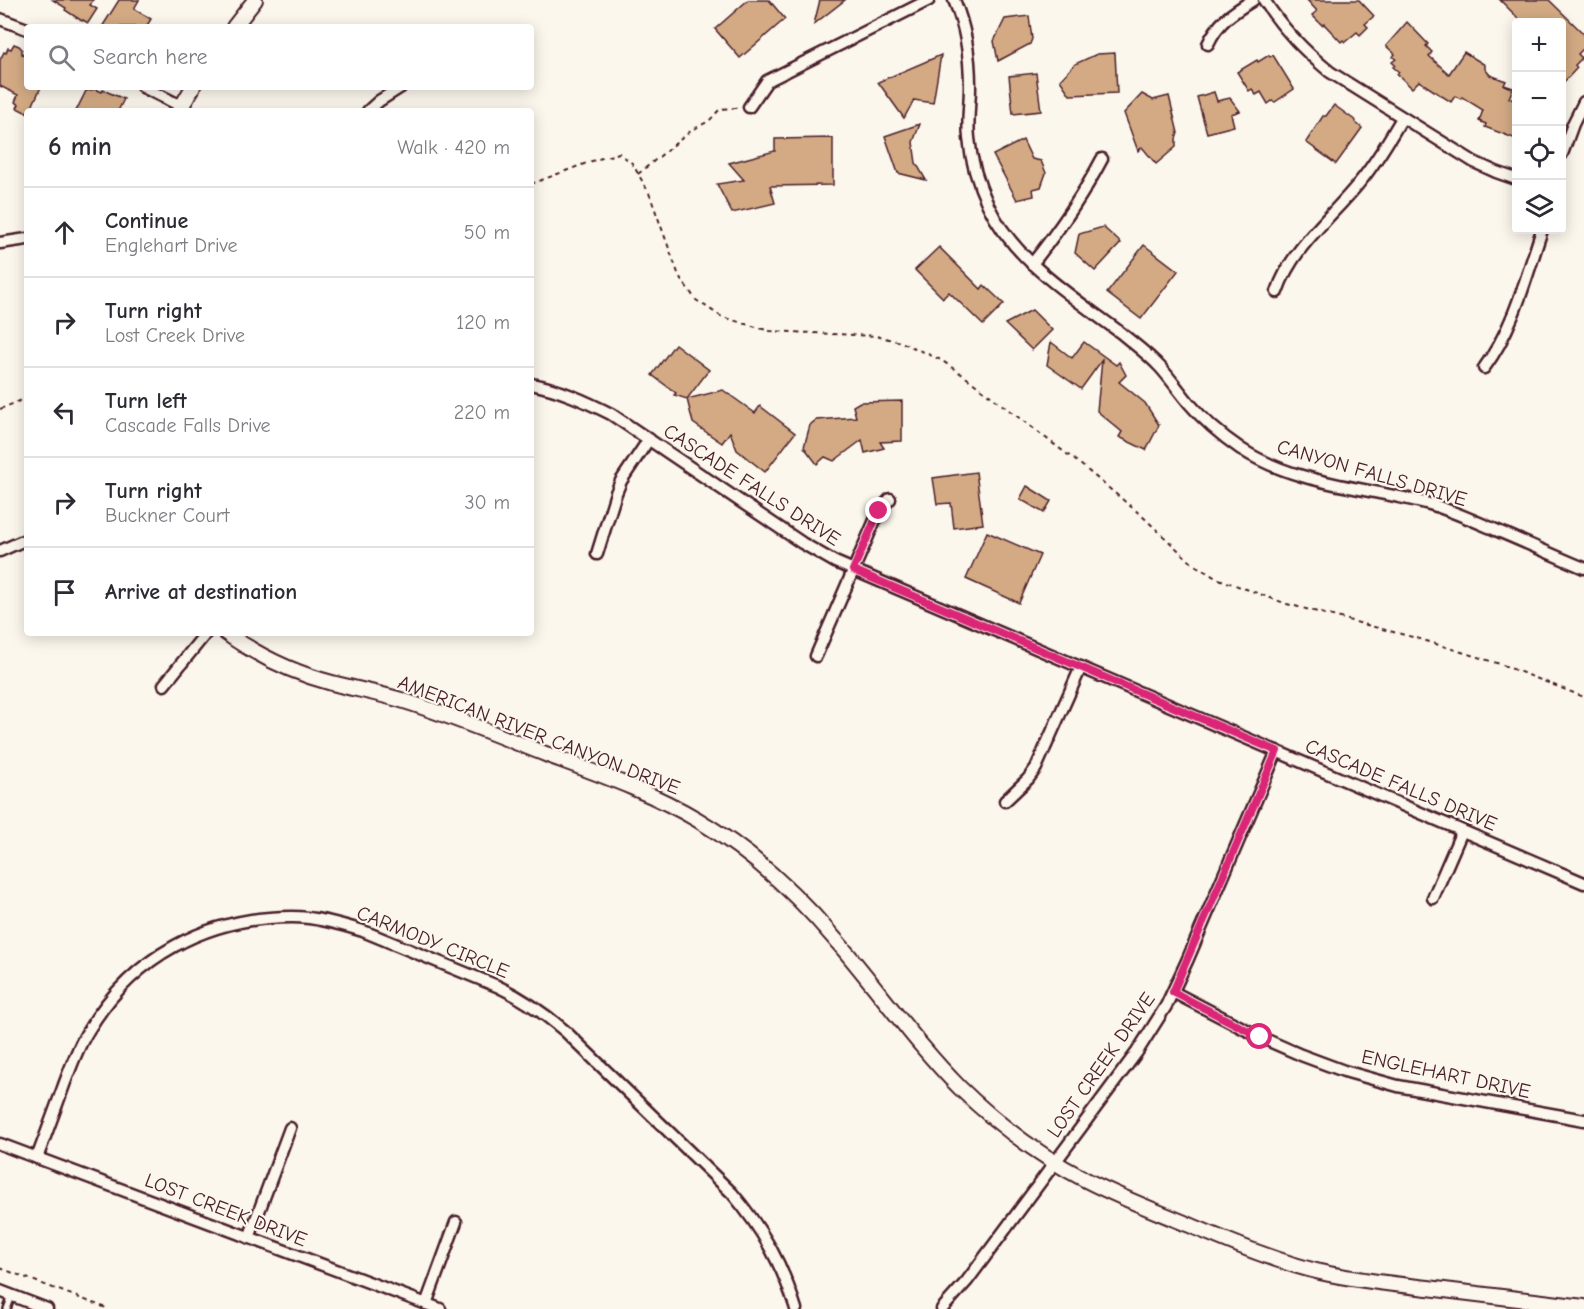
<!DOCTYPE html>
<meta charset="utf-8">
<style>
body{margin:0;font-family:"Comic Neue",sans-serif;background:#f2f2f3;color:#2b2b33}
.controls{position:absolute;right:18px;top:18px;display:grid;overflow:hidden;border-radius:6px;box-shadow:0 3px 15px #0003}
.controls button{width:54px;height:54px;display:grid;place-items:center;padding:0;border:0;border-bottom:2px solid #e1e1e2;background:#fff;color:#2b2b33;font:30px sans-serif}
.stop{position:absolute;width:18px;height:18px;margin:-14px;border:4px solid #db2777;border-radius:50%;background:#fff}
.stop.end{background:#db2777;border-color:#fff;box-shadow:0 2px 6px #0008}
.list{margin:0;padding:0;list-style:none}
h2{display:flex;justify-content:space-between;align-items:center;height:78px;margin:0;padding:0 24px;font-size:26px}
h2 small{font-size:20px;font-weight:400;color:#7c7c81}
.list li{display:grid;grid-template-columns:39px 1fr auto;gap:18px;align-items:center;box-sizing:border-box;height:90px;padding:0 24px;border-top:2px solid #e1e1e2}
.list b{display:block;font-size:22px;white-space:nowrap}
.list p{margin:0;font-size:20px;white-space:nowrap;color:#7c7c81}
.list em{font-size:20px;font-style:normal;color:#7c7c81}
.icon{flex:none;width:33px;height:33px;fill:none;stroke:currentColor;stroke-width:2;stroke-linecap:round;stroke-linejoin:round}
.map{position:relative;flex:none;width:1584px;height:1309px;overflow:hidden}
.search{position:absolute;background:#fff;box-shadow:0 3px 15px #0003;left:24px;top:24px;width:510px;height:66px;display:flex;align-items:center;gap:15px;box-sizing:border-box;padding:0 21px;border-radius:6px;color:#7c7c81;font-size:22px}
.panel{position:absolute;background:#fff;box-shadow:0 3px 15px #0003;left:24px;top:108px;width:510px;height:528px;border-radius:6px}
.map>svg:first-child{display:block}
.building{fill:#d3aa84;stroke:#4a1f2b;stroke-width:1.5}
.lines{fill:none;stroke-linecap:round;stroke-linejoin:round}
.service-casing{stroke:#4a1f2b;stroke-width:10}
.minor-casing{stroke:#4a1f2b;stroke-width:15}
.tertiary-casing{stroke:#4a1f2b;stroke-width:18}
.path{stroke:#4a1f2b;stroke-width:2;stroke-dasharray:4.5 4.5;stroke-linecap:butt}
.service{stroke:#fbf7ec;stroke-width:5}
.minor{stroke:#fbf7ec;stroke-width:10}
.tertiary{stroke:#fbf7ec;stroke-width:14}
.route{stroke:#db2777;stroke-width:8}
.labels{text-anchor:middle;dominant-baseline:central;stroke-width:4.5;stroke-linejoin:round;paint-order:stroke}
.street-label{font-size:20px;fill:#4a1f2b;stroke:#fbf7ec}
</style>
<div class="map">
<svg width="1584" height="1309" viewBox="0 0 1584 1309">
<rect width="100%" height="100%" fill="#fbf7ec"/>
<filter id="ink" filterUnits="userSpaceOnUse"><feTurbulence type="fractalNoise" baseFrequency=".0167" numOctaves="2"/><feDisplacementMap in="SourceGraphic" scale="12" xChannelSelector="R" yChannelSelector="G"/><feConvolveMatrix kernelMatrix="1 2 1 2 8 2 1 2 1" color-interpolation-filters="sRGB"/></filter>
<g filter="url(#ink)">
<g class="building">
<path d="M53 0H93L90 5 97 9 88 23 83 20 82 21 65 10 66 8Z"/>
<path d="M119 0H139L134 9 151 19 146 27H102Z"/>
<path d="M748 0H769L785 19 740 58 715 29Z"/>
<path d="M820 0H845L814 24Z"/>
<path d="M1307 0H1359L1374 16 1365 24 1368 27 1360 35 1357 32 1345 42 1343 40 1341 42 1324 24 1322 25 1312 15 1317 11Z"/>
<path d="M1500 0H1549L1584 34V48L1578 54 1582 58 1575 65 1577 68 1562 84V22H1522Z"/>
<path d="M1029 16 1032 39 1030 44 998 61 994 41 1005 19Z"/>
<path d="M1407 22 1428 44 1426 46 1432 52 1429 56 1449 74 1464 52 1485 65V69L1490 75 1506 81 1504 85 1513 88 1509 98 1516 101V139L1485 127 1486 124 1479 121 1483 110 1462 97 1461 99 1455 96 1451 102 1419 81 1412 88 1397 74 1399 72 1393 67 1395 65 1392 62 1396 59 1393 57 1395 54 1386 46Z"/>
<path d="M14 44 19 46 22 49V54L27 56V87H41L30 111H27V113L17 108 19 104 15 102 18 95 0 86V60L4 52 6 53 8 48 11 49Z"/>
<path d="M1115 53 1117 93 1070 95 1060 80 1075 64 1097 54Z"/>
<path d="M941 55 933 103 914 100 904 118 878 82Z"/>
<path d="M1269 55 1270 57 1273 55 1294 89 1275 102 1272 101 1268 104 1261 92 1256 95 1252 89 1249 91 1237 72 1257 60 1258 62Z"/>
<path d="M1036 73 1041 111 1013 114 1009 76Z"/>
<path d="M95 89 102 92 103 90 124 99 118 111H76L86 91Z"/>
<path d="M1214 92 1217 101 1230 98 1240 111 1231 114 1234 126 1207 133 1197 97Z"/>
<path d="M1142 94 1153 100 1169 96 1178 133 1176 139V147L1156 164 1142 147 1138 151 1124 113Z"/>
<path d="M1334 105 1356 121 1355 122 1362 128 1336 164 1306 142 1323 116H1326Z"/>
<path d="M920 124 913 142 916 163 926 180 898 173 885 136Z"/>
<path d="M833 138V185L770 186 775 203 732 213 717 184 744 180 729 163 775 151V139Z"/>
<path d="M1023 140 1032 159 1041 161 1046 173 1041 187 1033 189 1034 196 1017 200 993 155Z"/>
<path d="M1103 227 1121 243 1095 271 1075 253 1079 234Z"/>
<path d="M1144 245 1178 271 1141 319 1107 293Z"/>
<path d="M939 247 981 289 984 285 1004 304 983 325 949 292 943 298 915 270Z"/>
<path d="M1032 310 1052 330 1032 350 1005 324Z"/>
<path d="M1051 342 1072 358 1084 342 1116 365 1119 362 1126 375 1119 382 1145 403 1159 425 1146 450 1119 437 1122 432 1097 411 1102 360 1081 389 1047 365Z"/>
<path d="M675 344 709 370 687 399 674 395 676 393 652 375Z"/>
<path d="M723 390 755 413 760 406 795 433 765 472 737 450 730 432 722 443 693 423 687 399Z"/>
<path d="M902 401V441L880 442 884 448 865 453 862 440 834 461 825 457 817 464 804 447 810 425 816 420 856 417 853 406 860 402Z"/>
<path d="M976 472 983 524 954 528 951 503 937 504 933 478Z"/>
<path d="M1027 486 1051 501 1044 513 1020 499Z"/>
<path d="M987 532 1040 555 1019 603 966 579Z"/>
</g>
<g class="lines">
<g class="service-casing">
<path id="service" d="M7 1309 12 1296"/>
</g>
<g class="minor-casing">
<g id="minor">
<path d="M954 0C966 28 970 57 970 86 970 104 967 120 969 138 971 161 978 184 988 205 1014 261 1073 297 1121 333 1134 344 1148 354 1160 367 1170 378 1179 391 1189 403 1204 421 1222 436 1241 449 1298 486 1369 487 1433 505 1455 512 1477 522 1498 531 1527 543 1555 556 1584 568"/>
<path d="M1264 0C1282 28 1304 51 1330 72L1474 162 1496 172 1516 179"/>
<path d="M0 19 27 29"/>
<path d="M1208 44C1218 22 1232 13 1253 0"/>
<path d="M143 87 181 106"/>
<path d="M749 107 767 81 929 0"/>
<path d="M368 111 379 101 401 87"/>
<path d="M1562 154 1573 124 1584 102"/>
<path d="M0 243 27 239"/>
<path d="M1032 264C1059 230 1082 197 1102 159"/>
<path d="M1277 292C1292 247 1330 219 1359 183 1376 163 1389 140 1402 118"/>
<path d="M1484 368C1514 328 1526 277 1542 230"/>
<path d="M531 384C559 389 585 401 611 414L802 543 835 562 1584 883"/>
<path d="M0 551 27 539"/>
<path d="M597 554 616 493 621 481 649 439"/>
<path d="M816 656 879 511 890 499"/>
<path d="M164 685 206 633"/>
<path d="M1005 801 1028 779 1036 768 1081 667"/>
<path d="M1433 898 1462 831"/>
<path d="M1173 992 1260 1037 1301 1055 1344 1071 1398 1086 1584 1120"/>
<path d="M0 1144 440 1309"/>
<path d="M37 1158C46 1134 55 1110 64 1085 71 1067 77 1048 88 1031 132 957 206 917 292 917 316 917 340 924 363 931L497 986C522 998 544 1013 565 1031L732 1193C763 1230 782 1264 796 1309"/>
<path d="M249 1238 290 1128"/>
<path d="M0 1291 47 1309"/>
<path d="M426 1304 456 1222"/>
<path d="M942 1309 967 1281 1137 1052 1166 1006 1187 961 1277 751"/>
</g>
</g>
<g class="tertiary-casing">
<g id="tertiary">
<path d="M234 27 255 0"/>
<path d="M179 111 193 87"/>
<path d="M226 633C258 656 294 673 332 683 355 689 378 693 401 700 450 715 499 736 548 755 599 774 651 792 698 820 750 851 795 892 834 938 877 987 914 1042 960 1088 997 1124 1040 1156 1086 1180 1119 1197 1153 1210 1187 1224 1231 1242 1274 1261 1320 1272 1355 1280 1392 1284 1428 1288 1480 1294 1532 1301 1584 1307"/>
</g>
</g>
<g class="path">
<path d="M638 174 692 130 709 121 720 109 738 108"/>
<path d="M531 184 592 161 619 153 632 163 649 193 679 276 696 300 722 317 770 331 876 336 901 342 941 360 963 375 1080 464 1141 515 1193 564 1216 578 1287 604 1420 639 1500 664 1584 697"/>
<path d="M0 409 27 398"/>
<path d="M0 1268 109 1309"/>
</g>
<use href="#service" class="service"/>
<use href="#minor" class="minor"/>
<use href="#tertiary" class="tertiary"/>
</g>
</g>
<g class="lines" filter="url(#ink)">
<path class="route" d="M879 511 853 570 1277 751 1173 992 1260 1037"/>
</g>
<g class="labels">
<g class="street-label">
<text transform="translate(1372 473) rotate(16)">CANYON FALLS DRIVE</text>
<text transform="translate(752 485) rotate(33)">CASCADE FALLS DRIVE</text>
<text transform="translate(539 735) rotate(21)">AMERICAN RIVER CANYON DRIVE</text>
<text transform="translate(1401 785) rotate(23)">CASCADE FALLS DRIVE</text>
<text transform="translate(433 942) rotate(22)">CARMODY CIRCLE</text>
<text transform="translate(1101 1065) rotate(-55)">LOST CREEK DRIVE</text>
<text transform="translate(1446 1074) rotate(12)">ENGLEHART DRIVE</text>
<text transform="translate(226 1210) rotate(21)">LOST CREEK DRIVE</text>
</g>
</g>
</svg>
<div class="controls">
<button>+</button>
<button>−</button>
<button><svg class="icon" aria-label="locate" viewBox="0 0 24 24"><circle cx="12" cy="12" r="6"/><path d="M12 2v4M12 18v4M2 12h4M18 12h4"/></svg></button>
<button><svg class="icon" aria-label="layers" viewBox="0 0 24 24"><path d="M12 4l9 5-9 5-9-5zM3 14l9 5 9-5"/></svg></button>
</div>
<div class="stop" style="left:1260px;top:1037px"></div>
<div class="stop end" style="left:879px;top:511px"></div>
<div class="search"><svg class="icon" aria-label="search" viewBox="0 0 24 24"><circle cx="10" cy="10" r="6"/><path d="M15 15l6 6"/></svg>Search here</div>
<section class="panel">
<h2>6 min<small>Walk · 420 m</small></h2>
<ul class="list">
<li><svg class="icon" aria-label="ahead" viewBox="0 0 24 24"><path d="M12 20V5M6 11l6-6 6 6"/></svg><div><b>Continue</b><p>Englehart Drive</p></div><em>50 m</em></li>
<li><svg class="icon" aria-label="right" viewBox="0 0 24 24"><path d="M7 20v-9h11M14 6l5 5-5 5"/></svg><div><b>Turn right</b><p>Lost Creek Drive</p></div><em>120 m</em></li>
<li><svg class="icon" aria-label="left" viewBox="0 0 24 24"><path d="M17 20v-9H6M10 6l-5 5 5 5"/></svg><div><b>Turn left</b><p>Cascade Falls Drive</p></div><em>220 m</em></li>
<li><svg class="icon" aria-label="right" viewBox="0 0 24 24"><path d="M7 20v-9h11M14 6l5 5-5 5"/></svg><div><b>Turn right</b><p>Buckner Court</p></div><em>30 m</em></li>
<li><svg class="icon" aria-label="arrive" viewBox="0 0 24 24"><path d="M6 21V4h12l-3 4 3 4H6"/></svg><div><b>Arrive at destination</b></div></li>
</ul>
</section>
</div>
